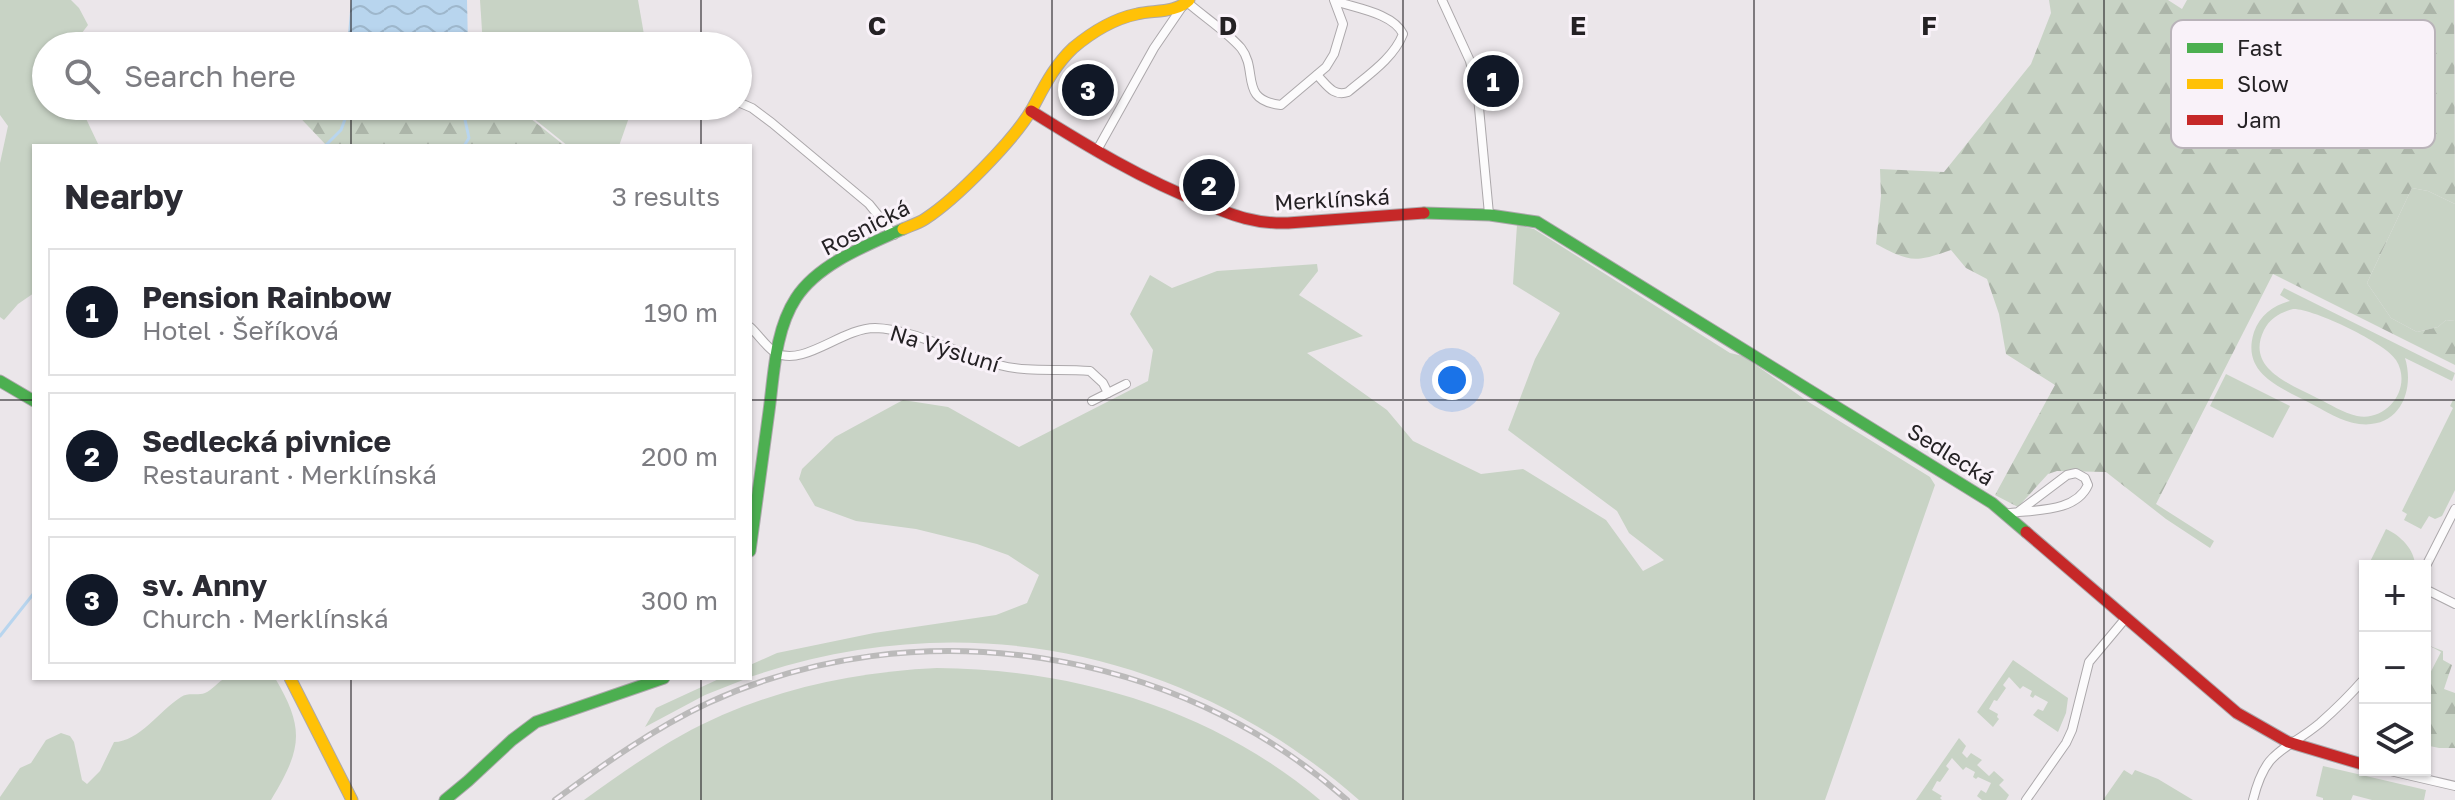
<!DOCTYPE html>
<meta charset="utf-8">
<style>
body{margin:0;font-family:"Golos Text",sans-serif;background:#f2f2f3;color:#2b2b33}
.controls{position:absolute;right:24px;bottom:24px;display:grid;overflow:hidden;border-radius:0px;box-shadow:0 2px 6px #0004}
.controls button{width:72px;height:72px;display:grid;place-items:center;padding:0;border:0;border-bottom:2px solid #e1e1e2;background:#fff;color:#2b2b33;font:40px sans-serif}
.you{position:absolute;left:1452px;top:380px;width:28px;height:28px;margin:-20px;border:6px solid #fff;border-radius:50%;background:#1a73e8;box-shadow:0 0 0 12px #1a73e833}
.badge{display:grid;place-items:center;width:52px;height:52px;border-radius:50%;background:#111827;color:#fff;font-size:26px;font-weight:700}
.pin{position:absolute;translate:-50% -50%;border:4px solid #fff;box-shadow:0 2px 8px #0006}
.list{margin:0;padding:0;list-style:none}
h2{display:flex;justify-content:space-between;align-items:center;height:104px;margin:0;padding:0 32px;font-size:34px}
h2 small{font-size:26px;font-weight:400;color:#7c7c81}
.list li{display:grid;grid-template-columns:52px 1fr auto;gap:24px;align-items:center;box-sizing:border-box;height:128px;margin:0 16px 16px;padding:0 16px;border:2px solid #e1e1e2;border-radius:0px}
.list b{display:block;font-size:30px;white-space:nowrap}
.list p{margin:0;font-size:26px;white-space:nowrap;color:#7c7c81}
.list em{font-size:26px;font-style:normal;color:#7c7c81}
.icon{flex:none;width:44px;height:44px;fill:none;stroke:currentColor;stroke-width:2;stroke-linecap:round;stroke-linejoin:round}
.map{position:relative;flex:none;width:2455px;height:800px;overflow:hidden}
.search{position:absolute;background:#fff;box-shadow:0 2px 6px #0004;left:32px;top:32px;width:720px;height:88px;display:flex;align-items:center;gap:20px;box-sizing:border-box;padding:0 28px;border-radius:44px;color:#7c7c81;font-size:30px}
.panel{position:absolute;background:#fff;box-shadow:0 2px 6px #0004;left:32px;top:144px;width:720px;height:536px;border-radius:0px}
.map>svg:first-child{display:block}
.green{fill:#c8d3c5;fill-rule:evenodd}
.forest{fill:url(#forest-firs)}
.water{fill:url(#water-waves)}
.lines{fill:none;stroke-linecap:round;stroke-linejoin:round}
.stream{stroke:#b8d5ee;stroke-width:3}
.street-casing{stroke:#aca8ab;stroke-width:10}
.fast-casing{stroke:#aca8ab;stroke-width:13}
.slow-casing{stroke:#aca8ab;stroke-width:13}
.jam-casing{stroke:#aca8ab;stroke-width:13}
.street{stroke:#fcfbfc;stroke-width:8}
.fast{stroke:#4caf50;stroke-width:11}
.slow{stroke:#ffc107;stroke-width:11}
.jam{stroke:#c62828;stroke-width:11}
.rail-casing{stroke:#bbbaba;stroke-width:6}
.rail{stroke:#f9f2f9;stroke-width:3;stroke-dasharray:9;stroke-linecap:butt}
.grid{fill:none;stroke:#242124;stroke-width:2;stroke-opacity:0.55}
.labels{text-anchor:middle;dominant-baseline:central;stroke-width:6;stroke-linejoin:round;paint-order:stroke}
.street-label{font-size:22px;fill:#242124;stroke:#f9f2f9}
.key{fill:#f9f2f9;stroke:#b9b3b9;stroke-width:2}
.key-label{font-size:22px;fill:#242124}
.grid-label{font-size:26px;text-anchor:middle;font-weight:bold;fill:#242124;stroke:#f9f2f9;stroke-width:6;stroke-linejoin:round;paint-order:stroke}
</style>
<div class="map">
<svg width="2455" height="800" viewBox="0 0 2455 800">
<defs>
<pattern id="forest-firs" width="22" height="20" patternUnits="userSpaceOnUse" patternTransform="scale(2)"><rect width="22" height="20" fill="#c8d3c5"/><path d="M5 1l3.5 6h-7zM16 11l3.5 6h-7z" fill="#acb5a9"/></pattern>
<pattern id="water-waves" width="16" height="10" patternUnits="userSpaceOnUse" patternTransform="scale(2)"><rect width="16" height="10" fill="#b8d5ee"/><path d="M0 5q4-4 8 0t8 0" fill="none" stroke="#9eb7cc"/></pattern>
</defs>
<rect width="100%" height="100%" fill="#ebe6ea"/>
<g class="green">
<path d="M0 0H71L79 8 88 25 72 46H46V106H80L99 146H34V293L18 304 4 320 0 317V163L8 126 0 115Z"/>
<path d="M480 0H638L646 46H483Z"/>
<path d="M518 106H633L619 146H568Z"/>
<path d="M2412 188 2428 191 2455 204V321L2446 320 2438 327 2417 332 2391 318 2367 283Z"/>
<path d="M1517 225 1534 229 1730 353 1743 356 1807 401 1930 477 1935 485 1825 800H1359C1188 650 966 603 750 677V665L777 653 874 633 996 615 1027 603 1039 575 1008 555 977 544 916 529 856 521 815 506 799 479 802 469 835 437 903 400 948 407 1019 447 1148 381 1153 350 1130 314 1150 275 1172 288 1217 271 1317 264 1318 271 1299 295 1363 336 1307 353 1387 410 1413 441 1481 474 1523 469 1606 520 1643 571 1664 560 1629 533 1617 511 1508 430 1535 359 1560 313 1513 284Z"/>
<path d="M2284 288 2455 373 2452 381 2405 358C2415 390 2400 429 2359 424 2341 422 2324 410 2308 402 2279 387 2241 373 2254 332 2260 315 2274 305 2290 301L2280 295ZM2293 309C2312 308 2386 343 2396 360 2413 387 2388 422 2357 416 2343 413 2330 404 2317 398 2291 384 2245 369 2264 330 2270 318 2281 312 2293 309Z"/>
<path d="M2226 374 2290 406 2273 438 2210 406Z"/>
<path d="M2453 400H2455V490L2442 516 2435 519 2429 516 2421 529 2404 520 2407 514 2402 511 2453 408 2450 406Z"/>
<path d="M2386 529C2400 535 2415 550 2415 566H2368Z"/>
<path d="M2013 660 2068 698 2066 713 2058 732 2033 715 2038 709 2043 711 2048 702 2035 695 2033 698 2030 696 2032 691 2023 686 2020 689 2009 677 2003 685 2006 688 1997 701 1994 700 1989 709 1998 714 1997 717 1999 719 1993 727 1977 712Z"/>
<path d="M937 668C1075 669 1212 709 1320 800H584C616 777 648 754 682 735 760 692 848 672 937 668Z"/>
<path d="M225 678H275C306 730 301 750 271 800H0V797L20 768 31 763 46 740 61 733 70 736 74 742 82 780 87 784 100 771 114 742C139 742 160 710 181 697 188 692 197 696 205 693 212 690 218 682 225 678Z"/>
<path d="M721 678H748L705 695 645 727 656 708Z"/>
<path d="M1959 738 1966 746 1962 753 1967 758 1971 753 1982 760 1977 765 1989 776 1994 771 2004 780 1999 785 2009 795 2006 800H1982L1977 796 1981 790 1986 793 1991 783 1978 777 1976 779 1973 777 1975 772 1966 767 1963 770 1952 758 1946 766 1949 769 1940 782 1937 781 1932 790 1942 796 1940 798 1942 800H1916Z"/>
<path d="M2323 766 2426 790 2424 800H2372L2353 795 2351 800H2323V798L2316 796Z"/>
<path d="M2124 770 2132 775 2135 770 2158 779 2193 800H2103Z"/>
</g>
<g class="forest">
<path d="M2049 0H2168L2182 9 2187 0H2454L2455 204 2428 191 2412 188 2367 283 2391 318 2417 332 2438 327 2446 320 2455 321V365L2273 274 2156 504 2214 541 2210 548 2166 519 2106 472 2057 471 2048 474 2018 507 1995 495 2055 385 2006 354 1999 314 1987 279 1966 268 1951 250C1914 263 1910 262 1876 244L1881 196 1880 169 1944 172 2031 64 2051 13Z"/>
<path d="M289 106H515L565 146H327Z"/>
<path d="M2430 646 2443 651V660L2452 665 2444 689 2455 693V748H2439L2425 745V683L2441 652Z"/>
</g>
<path class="water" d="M351 0H467L468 46H347Z"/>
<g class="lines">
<g class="stream">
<path d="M462 106 469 138 464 146"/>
<path d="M325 146 341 130 350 106"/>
<path d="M0 636 34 593"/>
</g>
<g class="street-casing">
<g id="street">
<path d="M1442 0 1470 61 1478 97 1489 214"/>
<path d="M1187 2C1204 17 1226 31 1241 48 1259 71 1238 100 1281 105L1326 67 1334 54 1343 24 1334 0"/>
<path d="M1317 75C1327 85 1333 97 1348 92 1368 75 1393 59 1403 34 1393 13 1355 8 1335 1"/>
<path d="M738 102 752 108 772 123 869 204 894 235"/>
<path d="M1096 152 1154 48 1182 7"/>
<path d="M750 327C758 334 767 348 776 353 804 367 842 328 875 328 913 329 961 355 999 365 1029 373 1060 368 1090 371L1103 383 1108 393"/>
<path d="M1092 401 1126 384"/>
<path d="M2004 514C2031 509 2075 514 2088 485L2085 478 2076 473 2067 475 2018 512"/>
<path d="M2425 568 2455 509"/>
<path d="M2425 589 2455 604"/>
<path d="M2386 770 2455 786"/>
<path d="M2026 800 2066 743 2072 730 2089 662 2125 619"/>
<path d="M2253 800C2266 747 2284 753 2320 723 2336 709 2351 694 2365 678"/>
</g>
</g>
<g class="fast-casing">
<g id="fast">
<path d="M1424 213 1490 215 1537 222 1992 503 2026 532"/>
<path d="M0 381 34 401"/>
<path d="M750 551C756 504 763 458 769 411 774 374 775 330 796 298 818 264 867 245 903 229"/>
<path d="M445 800 468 781 512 740 536 722 664 678"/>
</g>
</g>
<g class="slow-casing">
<g id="slow">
<path d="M903 229C910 226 919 223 925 219 956 199 1014 140 1032 109 1044 87 1054 66 1073 48 1092 32 1113 19 1137 14 1154 10 1176 13 1189 0"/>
<path d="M290 678 352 800"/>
</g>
</g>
<g class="jam-casing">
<g id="jam">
<path d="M1031 111C1087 146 1143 180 1205 204 1235 216 1255 224 1288 223L1424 213"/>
<path d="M2026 532 2237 713 2288 742 2365 765"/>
</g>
</g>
<use href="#street" class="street"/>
<use href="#fast" class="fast"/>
<use href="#slow" class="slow"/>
<use href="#jam" class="jam"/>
<g class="rail-casing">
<path id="rail" d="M555 800C604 764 653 729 708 703 916 607 1176 647 1347 800"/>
</g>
<use href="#rail" class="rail"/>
</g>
<path class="grid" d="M351 0V46M701 0V46M1052 0V800M1403 0V800M1754 0V800M2104 0V800M351 106V146M701 106V146M0 400H34M750 400H2455M351 678V800M701 678V800"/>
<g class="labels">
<g class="street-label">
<text transform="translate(1332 199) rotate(-3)">Merklínská</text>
<text transform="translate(865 227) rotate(-27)">Rosnická</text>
<text transform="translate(945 348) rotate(17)">Na Výsluní</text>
<text transform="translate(1951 454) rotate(32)">Sedlecká</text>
</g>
</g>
<rect x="2171" y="20" width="264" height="128" rx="12" class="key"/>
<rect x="2187" y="43" width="36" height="10" fill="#4caf50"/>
<rect x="2187" y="79" width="36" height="10" fill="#ffc107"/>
<rect x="2187" y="115" width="36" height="10" fill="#c62828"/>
<g class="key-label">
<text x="2237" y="56">Fast</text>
<text x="2237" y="92">Slow</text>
<text x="2237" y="128">Jam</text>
</g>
<g class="grid-label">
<text x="877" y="35">C</text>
<text x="1228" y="35">D</text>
<text x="1578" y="35">E</text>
<text x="1929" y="35">F</text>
</g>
</svg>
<div class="controls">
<button>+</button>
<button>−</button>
<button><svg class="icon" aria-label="layers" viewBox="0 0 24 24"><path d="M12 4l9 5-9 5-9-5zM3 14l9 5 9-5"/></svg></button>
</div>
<div class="you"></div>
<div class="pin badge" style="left:1493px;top:81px">1</div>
<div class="pin badge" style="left:1209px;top:185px">2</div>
<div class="pin badge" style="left:1088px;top:90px">3</div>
<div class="search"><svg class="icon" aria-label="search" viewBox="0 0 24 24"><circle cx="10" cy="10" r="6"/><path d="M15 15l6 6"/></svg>Search here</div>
<section class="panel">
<h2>Nearby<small>3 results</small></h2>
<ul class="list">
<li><span class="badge">1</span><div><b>Pension Rainbow</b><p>Hotel · Šeříková</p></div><em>190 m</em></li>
<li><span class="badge">2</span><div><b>Sedlecká pivnice</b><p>Restaurant · Merklínská</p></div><em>200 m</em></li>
<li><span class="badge">3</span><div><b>sv. Anny</b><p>Church · Merklínská</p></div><em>300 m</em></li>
</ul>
</section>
</div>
